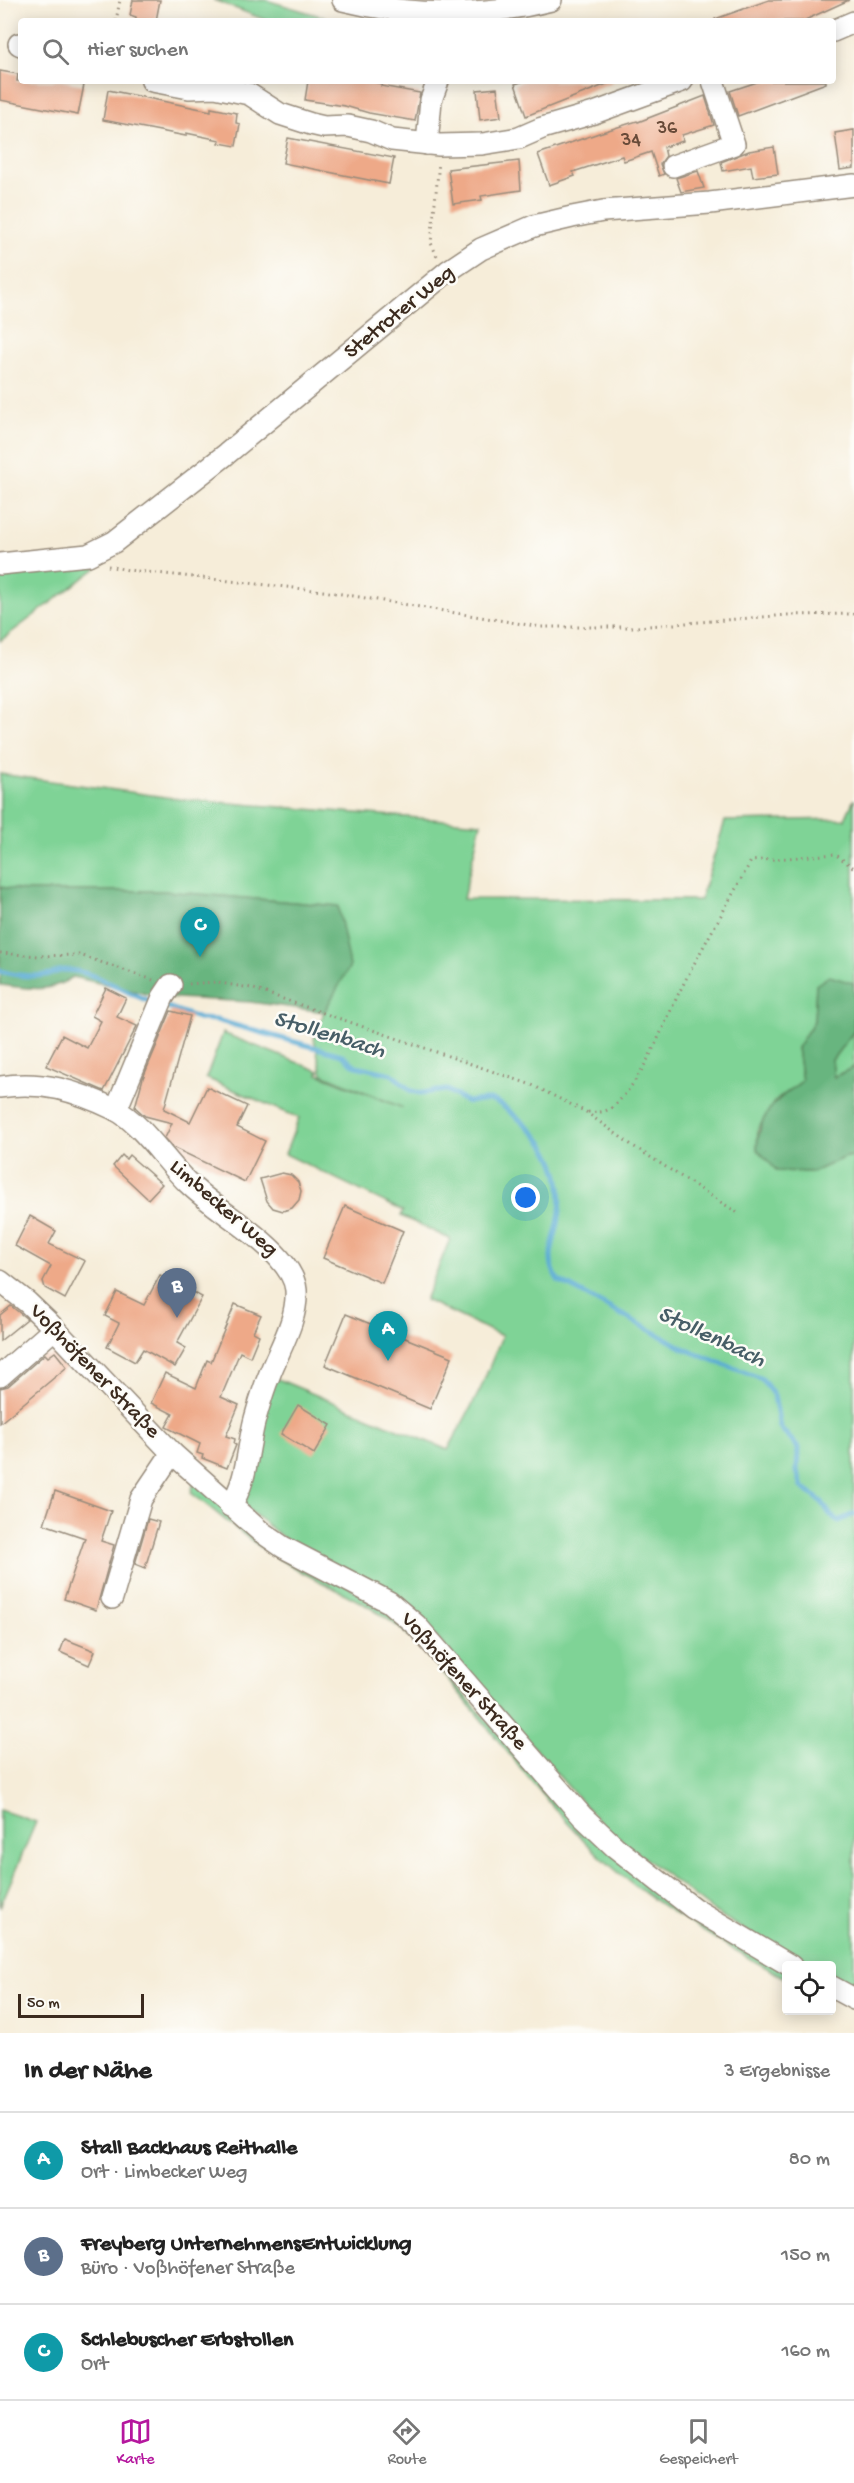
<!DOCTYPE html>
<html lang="de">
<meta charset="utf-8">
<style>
body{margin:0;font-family:"Gochi Hand",sans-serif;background:#f6f6f6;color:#222}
.controls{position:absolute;right:18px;bottom:18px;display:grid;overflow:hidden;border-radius:6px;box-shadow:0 3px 15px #0003}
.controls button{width:54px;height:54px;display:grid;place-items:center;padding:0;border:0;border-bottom:2px solid #e0e0e0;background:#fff;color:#222;font:30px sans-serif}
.scale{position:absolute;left:18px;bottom:15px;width:126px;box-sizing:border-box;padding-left:6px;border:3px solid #3b2a1e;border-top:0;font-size:16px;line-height:21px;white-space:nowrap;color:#3b2a1e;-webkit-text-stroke:4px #fdfcf7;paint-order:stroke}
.you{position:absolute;left:526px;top:1198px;width:21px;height:21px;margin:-15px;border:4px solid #fff;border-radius:50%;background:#1a73e8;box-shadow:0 0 0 9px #1a73e833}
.badge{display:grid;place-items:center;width:39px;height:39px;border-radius:50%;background:#b5179e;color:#fff;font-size:20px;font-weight:700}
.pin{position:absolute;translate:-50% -50px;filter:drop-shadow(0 2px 3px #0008)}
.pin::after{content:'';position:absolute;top:32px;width:21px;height:18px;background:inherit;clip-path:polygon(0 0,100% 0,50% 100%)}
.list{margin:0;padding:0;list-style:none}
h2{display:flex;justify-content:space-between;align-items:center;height:78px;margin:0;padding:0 24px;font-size:26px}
h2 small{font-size:20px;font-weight:400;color:#767676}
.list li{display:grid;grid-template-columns:39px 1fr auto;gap:18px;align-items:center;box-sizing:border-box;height:96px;padding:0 24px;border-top:2px solid #e0e0e0}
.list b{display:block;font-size:22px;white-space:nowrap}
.list p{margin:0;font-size:20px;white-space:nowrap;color:#767676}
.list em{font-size:20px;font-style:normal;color:#767676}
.icon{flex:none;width:33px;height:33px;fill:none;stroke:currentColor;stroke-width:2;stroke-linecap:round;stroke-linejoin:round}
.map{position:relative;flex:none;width:854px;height:2033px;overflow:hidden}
.search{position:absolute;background:#fff;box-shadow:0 3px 15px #0003;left:18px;right:18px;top:18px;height:66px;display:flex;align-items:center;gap:15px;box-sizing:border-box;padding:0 21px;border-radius:6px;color:#767676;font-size:22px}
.sheet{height:366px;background:#fff}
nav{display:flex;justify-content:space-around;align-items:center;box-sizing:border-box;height:84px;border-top:2px solid #e0e0e0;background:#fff;font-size:16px;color:#767676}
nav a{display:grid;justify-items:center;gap:3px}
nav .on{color:#b5179e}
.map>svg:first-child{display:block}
.green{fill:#7fd396;stroke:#5d7e5a;stroke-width:1.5}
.forest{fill:#67b57f;stroke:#51704e;stroke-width:1.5}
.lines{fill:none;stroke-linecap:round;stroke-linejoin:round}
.stream{stroke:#59abd4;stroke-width:5}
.building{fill:#eea988}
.minor-casing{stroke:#988c7c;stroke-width:24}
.path{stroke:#988c7c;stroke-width:3;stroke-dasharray:1.5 4.5;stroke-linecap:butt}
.minor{stroke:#fff;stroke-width:21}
.labels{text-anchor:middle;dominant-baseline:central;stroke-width:5;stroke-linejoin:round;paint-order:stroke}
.number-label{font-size:20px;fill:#684a38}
.street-label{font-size:22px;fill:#3b2a1e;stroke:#fdfcf7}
.water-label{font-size:24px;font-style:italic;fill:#475e67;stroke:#fdfcf7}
</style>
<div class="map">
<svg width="854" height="2033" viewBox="0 0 854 2033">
<rect width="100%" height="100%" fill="#fdfcf7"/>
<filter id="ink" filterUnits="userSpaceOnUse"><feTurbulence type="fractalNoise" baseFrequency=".0167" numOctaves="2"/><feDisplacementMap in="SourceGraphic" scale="12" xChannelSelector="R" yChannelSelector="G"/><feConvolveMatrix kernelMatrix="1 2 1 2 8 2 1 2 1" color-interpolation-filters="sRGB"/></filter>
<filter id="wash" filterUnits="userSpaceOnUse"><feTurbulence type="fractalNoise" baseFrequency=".008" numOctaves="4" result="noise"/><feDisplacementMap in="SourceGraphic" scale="24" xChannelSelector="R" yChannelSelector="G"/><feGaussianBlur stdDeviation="1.35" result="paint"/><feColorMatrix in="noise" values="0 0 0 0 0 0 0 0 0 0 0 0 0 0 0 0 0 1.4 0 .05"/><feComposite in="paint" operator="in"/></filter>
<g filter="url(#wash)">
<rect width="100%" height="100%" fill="#f6edd9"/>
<g class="green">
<path d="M214 0H266L337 21H268Z"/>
<path d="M74 562 98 567 0 641V569Z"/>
<path d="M0 774 180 799 481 823 463 899 700 900 725 821 845 819 854 799V987L853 983 816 985 814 1021 797 1048 802 1081 774 1102 758 1129 757 1149 778 1171 813 1172 845 1157 854 1156V1993L832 1980V1966L806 1965 738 1926 713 1911 603 1826 436 1637 287 1541 244 1506 273 1377 448 1450 480 1390 502 1336 425 1300 450 1239 401 1216 403 1211 285 1154 299 1118 206 1078 223 1033 319 1071 318 1074 403 1108 322 1074 314 1039 324 1012 349 966 338 906 163 891H25L0 887Z"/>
<path d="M854 1031V1067L833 1077 832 1060Z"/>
<path d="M194 1483 397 1619 563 1806 786 1971V1979C722 1942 655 1908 601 1857 547 1806 503 1744 455 1688 440 1670 425 1651 407 1634 371 1602 326 1587 286 1563 252 1544 222 1516 191 1493Z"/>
<path d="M0 1810 36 1822 0 1907Z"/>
</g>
<g class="forest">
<path d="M0 887 25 891H163L338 906 350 966 324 1012 250 1002 159 997 73 977C47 994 29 988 0 985Z"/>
<path d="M829 976 853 983 854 987V1031L832 1060 834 1077 854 1067V1156L845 1157 813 1172 777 1171 757 1149C759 1112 774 1102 802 1081L797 1048 814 1021 816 985Z"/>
</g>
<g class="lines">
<g class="stream">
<path d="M0 971C17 976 33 978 51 974 55 973 60 970 64 970 98 970 124 995 156 1003"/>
<path d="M165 1006 200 1019 216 1020 342 1055 356 1066 392 1074 411 1091 421 1093 447 1090 467 1102C499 1097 494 1100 519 1119 554 1146 567 1180 558 1224 553 1246 545 1259 558 1280L687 1350 762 1379 774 1396 780 1427 798 1448 797 1471 802 1487 822 1502 831 1516 839 1521 854 1514"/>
</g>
</g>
<g id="blocks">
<g class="building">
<path d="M133 0H160L156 21H136V17L130 15Z"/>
<path d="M769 0H849L803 21H715V19Z"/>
<path d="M0 71 18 74 17 81H62L84 85 78 115 0 100Z"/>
<path d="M308 81H370L382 84 381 86 420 93 415 121 369 113 345 106 305 100Z"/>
<path d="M524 81H612V82L526 116 515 84Z"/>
<path d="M760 81H826V83L738 116 730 91Z"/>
<path d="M497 88 501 117 480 120 477 90Z"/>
<path d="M108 90 211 111V108L237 113 236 123 240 124 236 146 219 143 220 140 186 133V136L103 120Z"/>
<path d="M705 96 714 125 682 135 683 141 664 147 666 156 660 164 664 174 659 176 651 152 624 161 622 156 573 172 575 176 549 185 538 154 599 133 637 121 638 122Z"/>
<path d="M854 130V168L840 170 835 133Z"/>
<path d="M288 138 394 158 389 184 283 163Z"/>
<path d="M774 147 778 174 753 177 751 166 723 171 721 162 749 151Z"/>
<path d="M519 161 521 190 481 196 482 200 453 204 448 169Z"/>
<path d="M698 171 704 188 681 192 676 178Z"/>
<path d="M106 988 126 998 117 1017 137 1026 104 1091 46 1066 62 1035 87 1048 101 1021 92 1016Z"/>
<path d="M171 1011 190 1016 164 1109 190 1122 207 1087 247 1106 237 1127 265 1141 245 1182 174 1148 165 1138 172 1123 145 1116 135 1107 143 1078Z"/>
<path d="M122 1155 126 1159 129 1155 162 1184 148 1199 113 1166Z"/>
<path d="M282 1173 291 1175 298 1182 301 1191 299 1200 292 1208 283 1211 273 1208 267 1201 260 1179Z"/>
<path d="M345 1206 403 1231 382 1283 323 1258Z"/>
<path d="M30 1216 56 1231 49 1244 85 1261 65 1299 45 1288 43 1281 51 1266 15 1246Z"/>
<path d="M160 1275 202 1297 177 1343 186 1348 175 1367 143 1349 135 1362 107 1347 119 1323 105 1316 117 1292 144 1305Z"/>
<path d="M235 1304 261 1315 253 1332 259 1335 250 1357 240 1352 221 1397 239 1405 226 1436 235 1439 234 1444 236 1445 227 1468 202 1458 203 1455 197 1453 200 1444 166 1427 173 1414 151 1403 165 1373 196 1388 207 1360 211 1362Z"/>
<path d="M11 1306 27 1319 0 1341V1315Z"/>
<path d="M346 1314 452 1357 430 1409 325 1365Z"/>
<path d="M55 1352 67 1367 0 1423V1388L8 1386 45 1354 48 1357Z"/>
<path d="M298 1405 331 1425 314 1454 281 1434Z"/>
<path d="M55 1491 111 1511 101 1541 114 1545 96 1610 64 1599 85 1538 44 1524Z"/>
<path d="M148 1519 159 1522 145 1568 135 1564Z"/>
<path d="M65 1639 95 1651 89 1665 60 1652Z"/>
</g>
</g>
</g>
<g filter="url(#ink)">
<use href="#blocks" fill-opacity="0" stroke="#988c7c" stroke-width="1.5"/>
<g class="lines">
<g class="minor-casing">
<g id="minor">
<path d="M343 0C410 17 484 17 551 0"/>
<path d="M833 31 854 22"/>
<path d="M19 44 21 45"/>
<path d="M152 81 189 88 215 87 249 94 280 114 311 124 324 127 348 126 371 131 392 140 439 145 482 144 519 138 542 128 594 113 682 81"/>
<path d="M427 144 431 100 438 81"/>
<path d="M673 166 734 144 713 81"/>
<path d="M0 564 88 555 114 542 224 456 448 271 481 249 534 226 572 217 603 211 710 203 854 185"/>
<path d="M0 1087C42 1080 76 1091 114 1109 142 1123 165 1161 188 1183 216 1210 253 1229 279 1258 287 1267 295 1278 296 1290 298 1320 279 1349 269 1376 263 1390 259 1405 255 1419 247 1448 248 1481 230 1506"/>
<path d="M116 1110 163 997 171 985"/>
<path d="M0 1281 27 1302 48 1322 172 1453 260 1531 283 1547 389 1602 416 1625 582 1816 615 1847 693 1908 791 1966"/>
<path d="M0 1376 54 1329"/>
<path d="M112 1598 141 1499 172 1453"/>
<path d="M832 1987 854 1999"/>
</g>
</g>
<g class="path">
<path d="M116 21 120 0"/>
<path d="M437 256 431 243 439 162"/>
<path d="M108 566 128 570 323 591 541 627H636L788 615 854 614"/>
<path d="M0 953 38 956 80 955 153 980"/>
<path d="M189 984 213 982 251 988 532 1085 586 1112 633 1146 738 1213"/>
<path d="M588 1112C599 1113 609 1112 617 1103 649 1070 663 1023 684 983 705 942 729 902 751 861L835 854 854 868"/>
</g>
<use href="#minor" class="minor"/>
</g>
</g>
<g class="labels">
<g class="number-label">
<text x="667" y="129">36</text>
<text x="631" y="141">34</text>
</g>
<g class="street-label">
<text transform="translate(400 313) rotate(-39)">Stetroter Weg</text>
<text transform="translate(223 1209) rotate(41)">Limbecker Weg</text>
<text transform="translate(94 1372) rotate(46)">Voßhöfener Straße</text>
<text transform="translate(463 1682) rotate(48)">Voßhöfener Straße</text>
</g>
<g class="water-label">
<text transform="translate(329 1036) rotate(17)">Stollenbach</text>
<text transform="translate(711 1338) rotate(25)">Stollenbach</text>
</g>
</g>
</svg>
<div class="controls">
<button><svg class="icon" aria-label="locate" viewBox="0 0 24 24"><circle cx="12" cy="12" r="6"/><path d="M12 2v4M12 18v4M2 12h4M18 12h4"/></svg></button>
</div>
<div class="scale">50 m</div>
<div class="you"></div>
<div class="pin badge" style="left:388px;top:1361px;background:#0f9aa8">A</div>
<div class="pin badge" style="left:177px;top:1318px;background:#5c6f8a">B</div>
<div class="pin badge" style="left:200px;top:957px;background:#0f9aa8">C</div>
<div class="search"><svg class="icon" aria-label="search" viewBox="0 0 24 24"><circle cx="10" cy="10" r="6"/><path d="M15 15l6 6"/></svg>Hier suchen</div>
</div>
<section class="sheet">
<h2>In der Nähe<small>3 Ergebnisse</small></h2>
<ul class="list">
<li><span class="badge" style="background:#0f9aa8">A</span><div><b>Stall Backhaus Reithalle</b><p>Ort · Limbecker Weg</p></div><em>80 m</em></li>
<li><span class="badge" style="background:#5c6f8a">B</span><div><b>Freyberg UnternehmensEntwicklung</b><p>Büro · Voßhöfener Straße</p></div><em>150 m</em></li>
<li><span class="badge" style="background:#0f9aa8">C</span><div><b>Schlebuscher Erbstollen</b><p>Ort</p></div><em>160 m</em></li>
</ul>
</section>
<nav>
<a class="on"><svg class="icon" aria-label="map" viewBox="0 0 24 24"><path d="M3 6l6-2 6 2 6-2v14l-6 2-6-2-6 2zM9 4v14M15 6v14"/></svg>Karte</a>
<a><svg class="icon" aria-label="directions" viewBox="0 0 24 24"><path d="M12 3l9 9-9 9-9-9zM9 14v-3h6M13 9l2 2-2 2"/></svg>Route</a>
<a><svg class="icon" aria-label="saved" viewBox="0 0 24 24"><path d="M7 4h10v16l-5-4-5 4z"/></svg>Gespeichert</a>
</nav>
